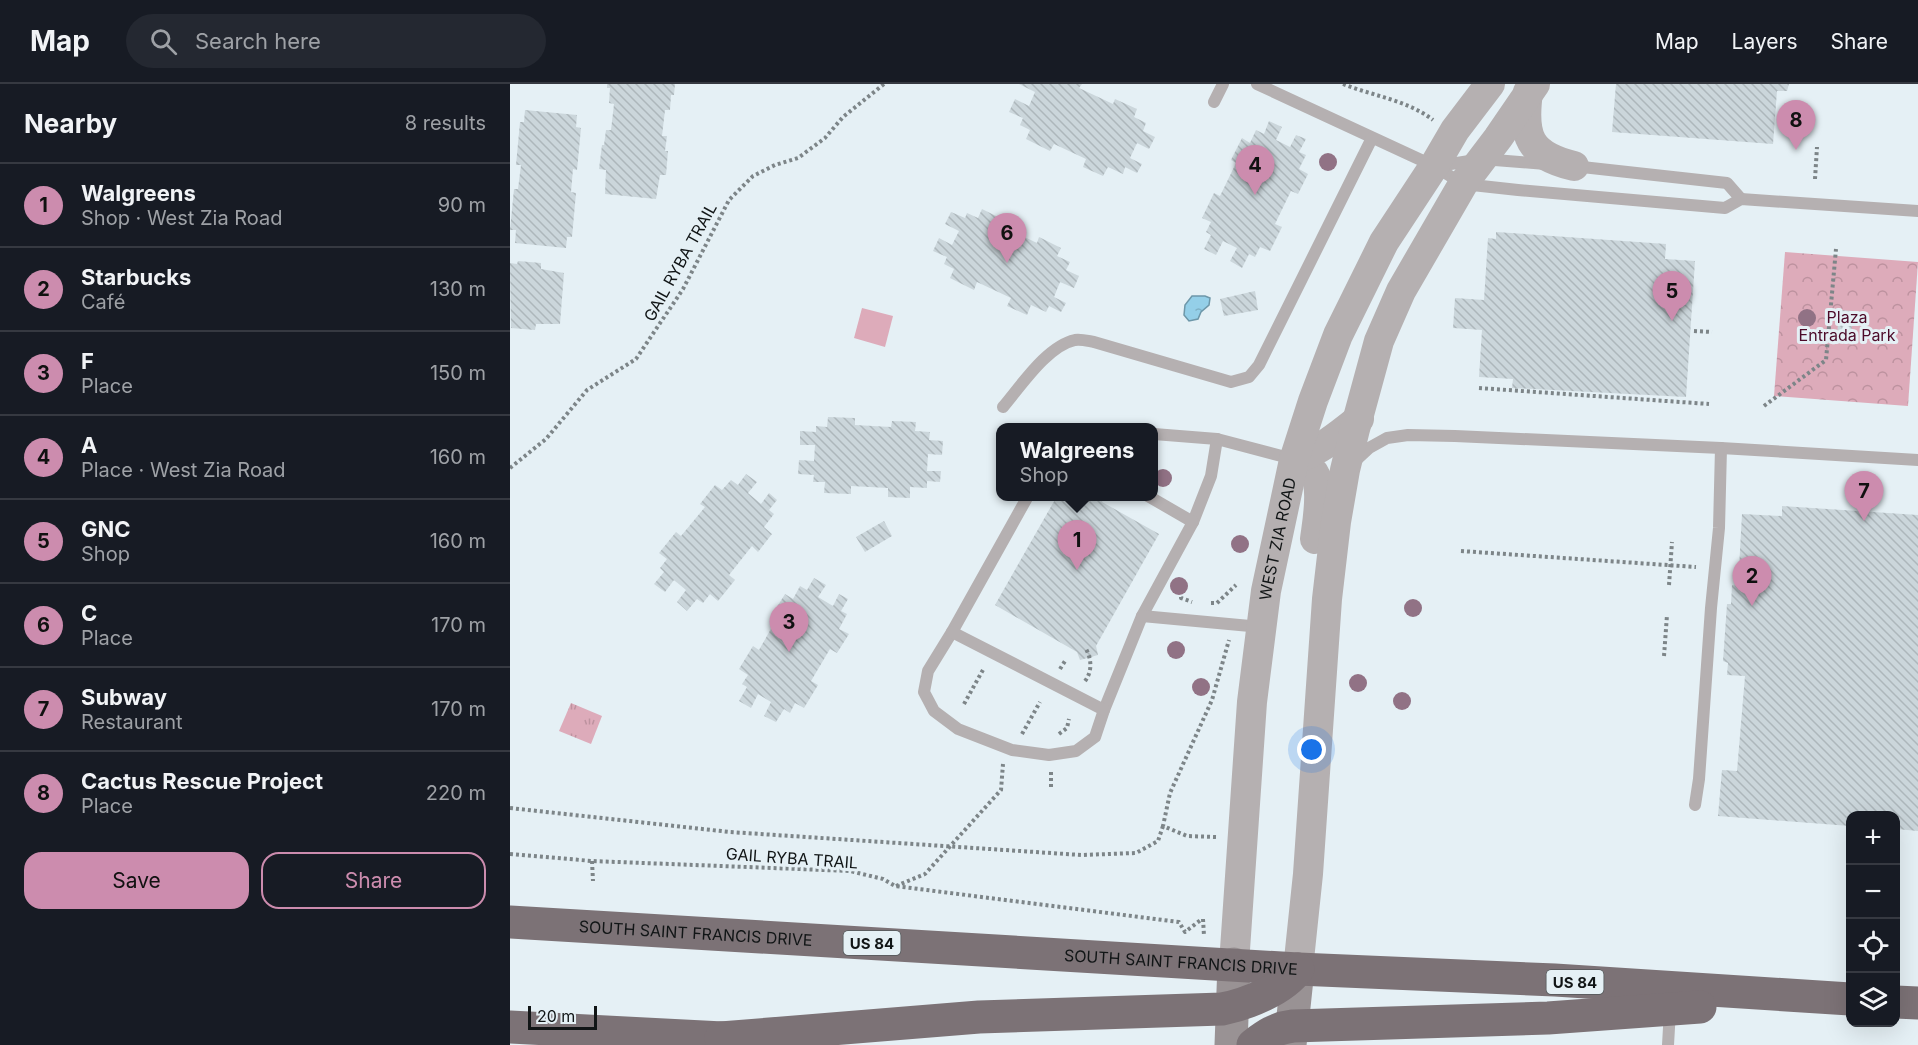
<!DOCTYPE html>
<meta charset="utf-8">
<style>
body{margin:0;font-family:Inter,sans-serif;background:#242831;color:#f1f3f6}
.controls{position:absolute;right:18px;bottom:18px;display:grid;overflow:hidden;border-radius:12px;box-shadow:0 6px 24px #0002}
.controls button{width:54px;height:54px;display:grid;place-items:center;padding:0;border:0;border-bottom:2px solid #363941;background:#171b24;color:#f1f3f6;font:30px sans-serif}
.scale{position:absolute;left:18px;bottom:15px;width:69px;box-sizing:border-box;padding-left:6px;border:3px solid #111516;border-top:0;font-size:16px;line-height:21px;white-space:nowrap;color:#111516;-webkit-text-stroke:4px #e5f0f5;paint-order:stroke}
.you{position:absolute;left:802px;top:666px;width:21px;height:21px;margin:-15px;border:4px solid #fff;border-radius:50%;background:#1a73e8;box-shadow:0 0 0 9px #1a73e833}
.badge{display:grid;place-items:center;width:39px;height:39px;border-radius:50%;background:#cc8cae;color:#111;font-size:20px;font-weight:700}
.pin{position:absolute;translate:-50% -50px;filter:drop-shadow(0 2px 3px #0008)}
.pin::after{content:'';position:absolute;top:32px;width:21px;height:18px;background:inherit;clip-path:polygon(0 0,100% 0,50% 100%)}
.popup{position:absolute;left:486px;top:339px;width:162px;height:78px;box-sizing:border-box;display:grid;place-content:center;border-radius:12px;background:#171b24;filter:drop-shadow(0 2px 4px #0005);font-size:20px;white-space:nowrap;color:#9ea1a6}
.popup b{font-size:22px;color:#f1f3f6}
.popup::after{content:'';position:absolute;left:50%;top:100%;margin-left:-12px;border:12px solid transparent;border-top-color:#171b24}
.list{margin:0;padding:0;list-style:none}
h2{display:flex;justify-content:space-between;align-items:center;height:78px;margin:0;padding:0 24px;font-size:26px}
h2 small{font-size:20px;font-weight:400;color:#9ea1a6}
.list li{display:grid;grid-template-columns:39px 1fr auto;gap:18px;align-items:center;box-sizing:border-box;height:84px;padding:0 24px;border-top:2px solid #363941}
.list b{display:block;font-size:22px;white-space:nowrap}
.list p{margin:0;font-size:20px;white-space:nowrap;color:#9ea1a6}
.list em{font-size:20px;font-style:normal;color:#9ea1a6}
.actions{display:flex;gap:12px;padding:18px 24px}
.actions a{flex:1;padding:14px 0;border:2px solid #cc8cae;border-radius:18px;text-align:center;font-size:21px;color:#cc8cae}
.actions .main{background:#cc8cae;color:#111}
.icon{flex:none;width:33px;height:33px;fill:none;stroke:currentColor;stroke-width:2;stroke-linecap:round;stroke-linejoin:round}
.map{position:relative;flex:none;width:1408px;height:961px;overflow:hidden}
header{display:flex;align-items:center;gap:36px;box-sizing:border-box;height:84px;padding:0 30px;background:#171b24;border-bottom:2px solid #363941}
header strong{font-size:28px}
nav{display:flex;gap:33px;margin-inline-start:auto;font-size:21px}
.search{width:420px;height:54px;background:#242831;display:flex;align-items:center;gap:15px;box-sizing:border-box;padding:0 21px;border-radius:33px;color:#9ea1a6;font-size:22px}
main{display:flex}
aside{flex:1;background:#171b24}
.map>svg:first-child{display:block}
.grass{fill:url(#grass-tufts)}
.park{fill:url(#park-crowns)}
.pitch{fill:#ddabba}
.water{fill:url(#water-ripples);stroke:#6d97a9;stroke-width:1.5}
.building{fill:url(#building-back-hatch)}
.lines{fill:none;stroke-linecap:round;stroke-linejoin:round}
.path{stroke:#7d8588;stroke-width:4;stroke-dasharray:3 3;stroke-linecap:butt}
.service{stroke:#b5b0b1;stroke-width:12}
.tertiary{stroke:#b5b0b1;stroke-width:30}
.secondary{stroke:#999294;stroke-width:33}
.trunk{stroke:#7c7276;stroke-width:33}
.tree{fill:#917285}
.labels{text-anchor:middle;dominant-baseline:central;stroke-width:6;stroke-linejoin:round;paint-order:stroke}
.shield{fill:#e5f0f5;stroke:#515759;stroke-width:1.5}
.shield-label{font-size:15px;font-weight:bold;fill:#111516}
.street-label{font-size:16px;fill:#111516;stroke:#e5f0f5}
.park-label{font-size:16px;fill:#4c0a29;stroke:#e5f0f5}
</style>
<header>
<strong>Map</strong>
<div class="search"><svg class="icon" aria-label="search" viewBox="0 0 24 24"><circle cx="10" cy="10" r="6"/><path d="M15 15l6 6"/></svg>Search here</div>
<nav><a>Map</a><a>Layers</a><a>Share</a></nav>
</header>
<main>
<aside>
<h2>Nearby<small>8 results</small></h2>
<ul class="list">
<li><span class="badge">1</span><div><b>Walgreens</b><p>Shop · West Zia Road</p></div><em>90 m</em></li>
<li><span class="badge">2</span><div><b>Starbucks</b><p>Café</p></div><em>130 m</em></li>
<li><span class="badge">3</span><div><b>F</b><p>Place</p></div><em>150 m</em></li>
<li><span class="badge">4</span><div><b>A</b><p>Place · West Zia Road</p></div><em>160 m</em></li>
<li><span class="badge">5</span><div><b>GNC</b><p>Shop</p></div><em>160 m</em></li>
<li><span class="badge">6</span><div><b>C</b><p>Place</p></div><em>170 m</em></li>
<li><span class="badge">7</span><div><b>Subway</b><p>Restaurant</p></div><em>170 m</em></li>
<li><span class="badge">8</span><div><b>Cactus Rescue Project</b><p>Place</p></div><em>220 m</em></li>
</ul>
<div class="actions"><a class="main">Save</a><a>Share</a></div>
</aside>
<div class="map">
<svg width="1408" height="961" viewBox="0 0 1408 961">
<defs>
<pattern id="grass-tufts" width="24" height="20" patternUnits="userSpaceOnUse" patternTransform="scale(1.5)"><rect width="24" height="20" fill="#ddabba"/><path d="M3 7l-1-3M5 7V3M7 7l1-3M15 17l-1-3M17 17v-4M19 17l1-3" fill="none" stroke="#bd929f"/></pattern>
<pattern id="park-crowns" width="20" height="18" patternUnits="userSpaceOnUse" patternTransform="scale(1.5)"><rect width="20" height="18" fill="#ddabba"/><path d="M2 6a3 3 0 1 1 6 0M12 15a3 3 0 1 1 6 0" fill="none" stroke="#bd929f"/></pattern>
<pattern id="water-ripples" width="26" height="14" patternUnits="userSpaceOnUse" patternTransform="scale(1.5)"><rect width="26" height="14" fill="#94cfe8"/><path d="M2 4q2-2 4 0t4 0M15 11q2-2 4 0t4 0" fill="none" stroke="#7fb1c6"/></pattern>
<pattern id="building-back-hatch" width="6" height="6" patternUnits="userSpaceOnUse" patternTransform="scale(1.5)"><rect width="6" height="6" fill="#cbd6db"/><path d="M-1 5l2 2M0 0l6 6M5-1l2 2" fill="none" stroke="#adb7bb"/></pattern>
</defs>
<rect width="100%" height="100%" fill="#e5f0f5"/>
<path class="grass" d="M61 619 92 632 81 660 49 647Z"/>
<path class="park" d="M1275 168 1408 178 1398 322 1264 312Z"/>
<path class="pitch" d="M352 224 383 232 375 263 344 254Z"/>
<path class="water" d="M682 212H695L700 214 699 221 691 228 688 235 679 237 674 231 675 221Z"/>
<g class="building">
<path d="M97 0H165L164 11H161L160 26H155L152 52H157L155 67H158L156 91H150L146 115 95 110 96 86 89 85 92 61H94L96 46H101L104 20 99 19 100 4H97Z"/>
<path d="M509 0H572L569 4 603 20 605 15 627 25 624 33 636 39 633 47 645 53 639 65 627 59 620 74 632 80 627 89 615 83 613 90 598 83 593 92 573 83 576 75 544 60 540 67 516 55 520 46 510 41 513 34 499 28 505 15 519 22 525 8Z"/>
<path d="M1106 0H1279L1277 7H1267L1263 60 1102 48Z"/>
<path d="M15 26 67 31 66 43 71 44 67 86 63 85 61 108 66 109 62 153H57L56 164 5 159 6 146H0L4 105H8L11 81H6L10 38H14Z"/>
<path d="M759 37 772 43 766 56 780 63 786 51 796 55 789 68 796 71 789 85 798 90 788 110 781 107 765 140 772 143 760 167 750 163 745 173 739 170 732 184 720 177 727 164 713 157 706 171 694 165 701 151 696 148 701 138 692 134 704 109 710 112 726 79 721 76 732 54 740 59 746 46 754 50Z"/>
<path d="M472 125 496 137 493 143 527 159 529 153 551 164 547 172 560 178 556 186 569 192 564 204 550 198 544 213 556 219 551 228 539 222 536 228 521 221 517 231 497 222 501 214 467 198 464 206 440 194 444 185 434 180 437 173 423 167 429 154 442 161 449 147 435 140 441 128 455 134 457 129 468 134Z"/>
<path d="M986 148 1156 160 1155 175 1185 177 1176 313 1002 304 1003 295 969 293 972 246 943 244 945 214 974 216 978 154 986 155Z"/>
<path d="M8 177 31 179V185L54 189 50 240H26L25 246 1 244 0 179 7 180Z"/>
<path d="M745 207 748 226 714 232 710 215Z"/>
<path d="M1329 226 1343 227 1341 254 1327 252Z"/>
<path d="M318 333 345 334V341L381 343 382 337 406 338 405 347 420 348 419 356 433 357 432 371 418 370 417 387H431L430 398 417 397V404L400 403V414L378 413V404L341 402V410L314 409 315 398H303L304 391 288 390 289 376 304 377 305 361H290V347L306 348V342L317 343Z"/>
<path d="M236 390 247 398 238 409 251 420 259 409 267 416 259 426 264 430 254 443 262 450 248 468 242 462 219 491 225 496 208 517 200 510 193 519 187 515 177 527 167 518 176 506 164 496 155 508 144 500 154 488 150 484 157 475 149 469 166 448 171 452 195 423 190 420 205 401 212 406 221 396 228 401Z"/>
<path d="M547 412H595L592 418 649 450 586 562 588 571 570 576 567 568 485 521Z"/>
<path d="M1272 422 1408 431V747L1386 745V732H1340V742L1208 732 1212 686 1227 687 1235 592 1217 591 1218 579 1213 577 1217 520H1221L1222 501 1228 502 1232 430 1272 432Z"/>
<path d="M374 437 382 452 355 468 346 453Z"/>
<path d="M304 494 316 501 308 513 323 522 329 510 338 515 331 527 337 530 329 545 339 550 327 569 320 565 301 597 308 601 294 624 285 619 280 629 274 625 266 638 254 632 261 618 248 610 241 624 229 617 237 603 232 600 238 591 229 585 243 562 249 566 267 534 262 531 275 510 283 515 290 502 297 506Z"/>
</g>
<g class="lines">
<g class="path">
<path d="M833 0C863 12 897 16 923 36"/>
<path d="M1305 95 1307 63"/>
<path d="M1184 247 1202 248"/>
<path d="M969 304 1199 320"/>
<path d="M1254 322 1316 276 1326 165"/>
<path d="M0 384 36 355 77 306 126 275 173 205 219 116 243 92 265 81 288 74 315 54 333 33 374 0"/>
<path d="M951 467 1186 483"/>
<path d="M671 501V514L682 518"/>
<path d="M1159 501 1162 458"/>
<path d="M701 519H707L726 501"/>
<path d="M1154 572 1157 531"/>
<path d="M550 585 555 577"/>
<path d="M575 597C582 588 582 576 576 565"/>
<path d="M454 620 474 584"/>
<path d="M512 650 530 618"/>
<path d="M549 650 557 644 559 635"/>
<path d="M541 703V688"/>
<path d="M0 724 220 748 571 771 626 769 648 757 653 742"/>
<path d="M706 753 677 752 653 742 660 709 702 616 719 556"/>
<path d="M0 770 82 777 340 787 373 795 385 802 669 838 675 848 692 835"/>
<path d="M82 777 83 797"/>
<path d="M386 802 415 790 491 706 493 680"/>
<path d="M693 835 694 852"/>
</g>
<g class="service">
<path d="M747 0 924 82 953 100 1008 106 1215 124 1231 115 1408 127"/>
<path d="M704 18 713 0"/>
<path d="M928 82 972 75 1036 80"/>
<path d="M1063 82 1217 99 1231 115"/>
<path d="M493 323C511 302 537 262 565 256 571 255 578 257 584 258L721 298 739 293 749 281 862 54"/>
<path d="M644 350 707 355 783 375"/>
<path d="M845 377 859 364 877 354 898 351 945 352 1211 364 1408 376"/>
<path d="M518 412 442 548 418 587 414 608 424 627 448 645 502 666 539 671 566 667 585 653 594 626 632 532 683 438 701 392 707 355"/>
<path d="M638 412 683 438"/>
<path d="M632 532 751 543"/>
<path d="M442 548 594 626"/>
<path d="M1185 721 1189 695 1201 524 1209 444 1211 364"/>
<path d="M1158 961 1160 926"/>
</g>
<g class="tertiary">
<path d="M1018 8C1012 53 1019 71 1064 82"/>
<path d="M784 376C790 380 799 384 804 389 814 404 807 439 805 455"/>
<path d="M784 376C809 367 828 352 849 335"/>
<path id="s1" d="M724 880 742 618 756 507 784 376 803 317 828 251 874 158 924 82 945 46 980 0"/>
<path d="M788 885 798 790 817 515 826 438 835 386 845 345 869 257 891 207 953 100 988 54 1025 0"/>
</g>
<g class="secondary">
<path d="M721 961 724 880"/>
<path d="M780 961 788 885"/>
</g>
<g class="trunk">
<path id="s2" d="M0 838 788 885 1045 896 1340 915"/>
<path d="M1386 918 1408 919"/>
<path d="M0 943 232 955"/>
<path d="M211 954 469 933 712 925C737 920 773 906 788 885"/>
<path d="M743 961C756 951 766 944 783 942L1038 934 1190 923"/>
</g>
</g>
<g class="tree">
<circle cx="818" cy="78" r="9"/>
<circle cx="1297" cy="234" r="9"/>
<circle cx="653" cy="394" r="9"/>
<circle cx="730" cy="460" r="9"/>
<circle cx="669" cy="502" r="9"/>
<circle cx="903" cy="524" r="9"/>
<circle cx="666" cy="566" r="9"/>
<circle cx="848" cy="599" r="9"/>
<circle cx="691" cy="603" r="9"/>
<circle cx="892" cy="617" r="9"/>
</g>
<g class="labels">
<g class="shield">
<rect x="333.5" y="847" width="57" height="24" rx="4.5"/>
<rect x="1036.5" y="886" width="57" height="24" rx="4.5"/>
</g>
<g class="shield-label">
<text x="362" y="859">US 84</text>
<text x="1065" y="898">US 84</text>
</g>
<g class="street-label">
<text transform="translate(170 178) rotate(-61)">GAIL RYBA TRAIL</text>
<text stroke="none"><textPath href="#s1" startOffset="428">WEST ZIA ROAD</textPath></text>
<text transform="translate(282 774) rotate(4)">GAIL RYBA TRAIL</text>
<text stroke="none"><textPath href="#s2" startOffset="186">SOUTH SAINT FRANCIS DRIVE</textPath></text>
<text stroke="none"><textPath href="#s2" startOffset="672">SOUTH SAINT FRANCIS DRIVE</textPath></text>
</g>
<g class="park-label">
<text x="1337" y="233">Plaza<tspan x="1337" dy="18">Entrada Park</tspan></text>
</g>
</g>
</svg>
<div class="controls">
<button>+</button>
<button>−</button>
<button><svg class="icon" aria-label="locate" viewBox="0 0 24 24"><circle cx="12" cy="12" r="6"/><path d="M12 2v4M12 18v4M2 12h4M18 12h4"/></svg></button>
<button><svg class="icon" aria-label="layers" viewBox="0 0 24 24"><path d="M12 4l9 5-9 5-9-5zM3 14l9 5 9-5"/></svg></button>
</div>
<div class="scale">20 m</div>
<div class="you"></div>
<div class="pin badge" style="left:567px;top:486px">1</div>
<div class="popup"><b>Walgreens</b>Shop</div>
<div class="pin badge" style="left:1242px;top:522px">2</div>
<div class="pin badge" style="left:279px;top:568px">3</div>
<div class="pin badge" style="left:745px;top:111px">4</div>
<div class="pin badge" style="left:1162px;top:237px">5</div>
<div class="pin badge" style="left:497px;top:179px">6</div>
<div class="pin badge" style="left:1354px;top:437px">7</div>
<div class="pin badge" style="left:1286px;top:66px">8</div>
</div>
</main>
